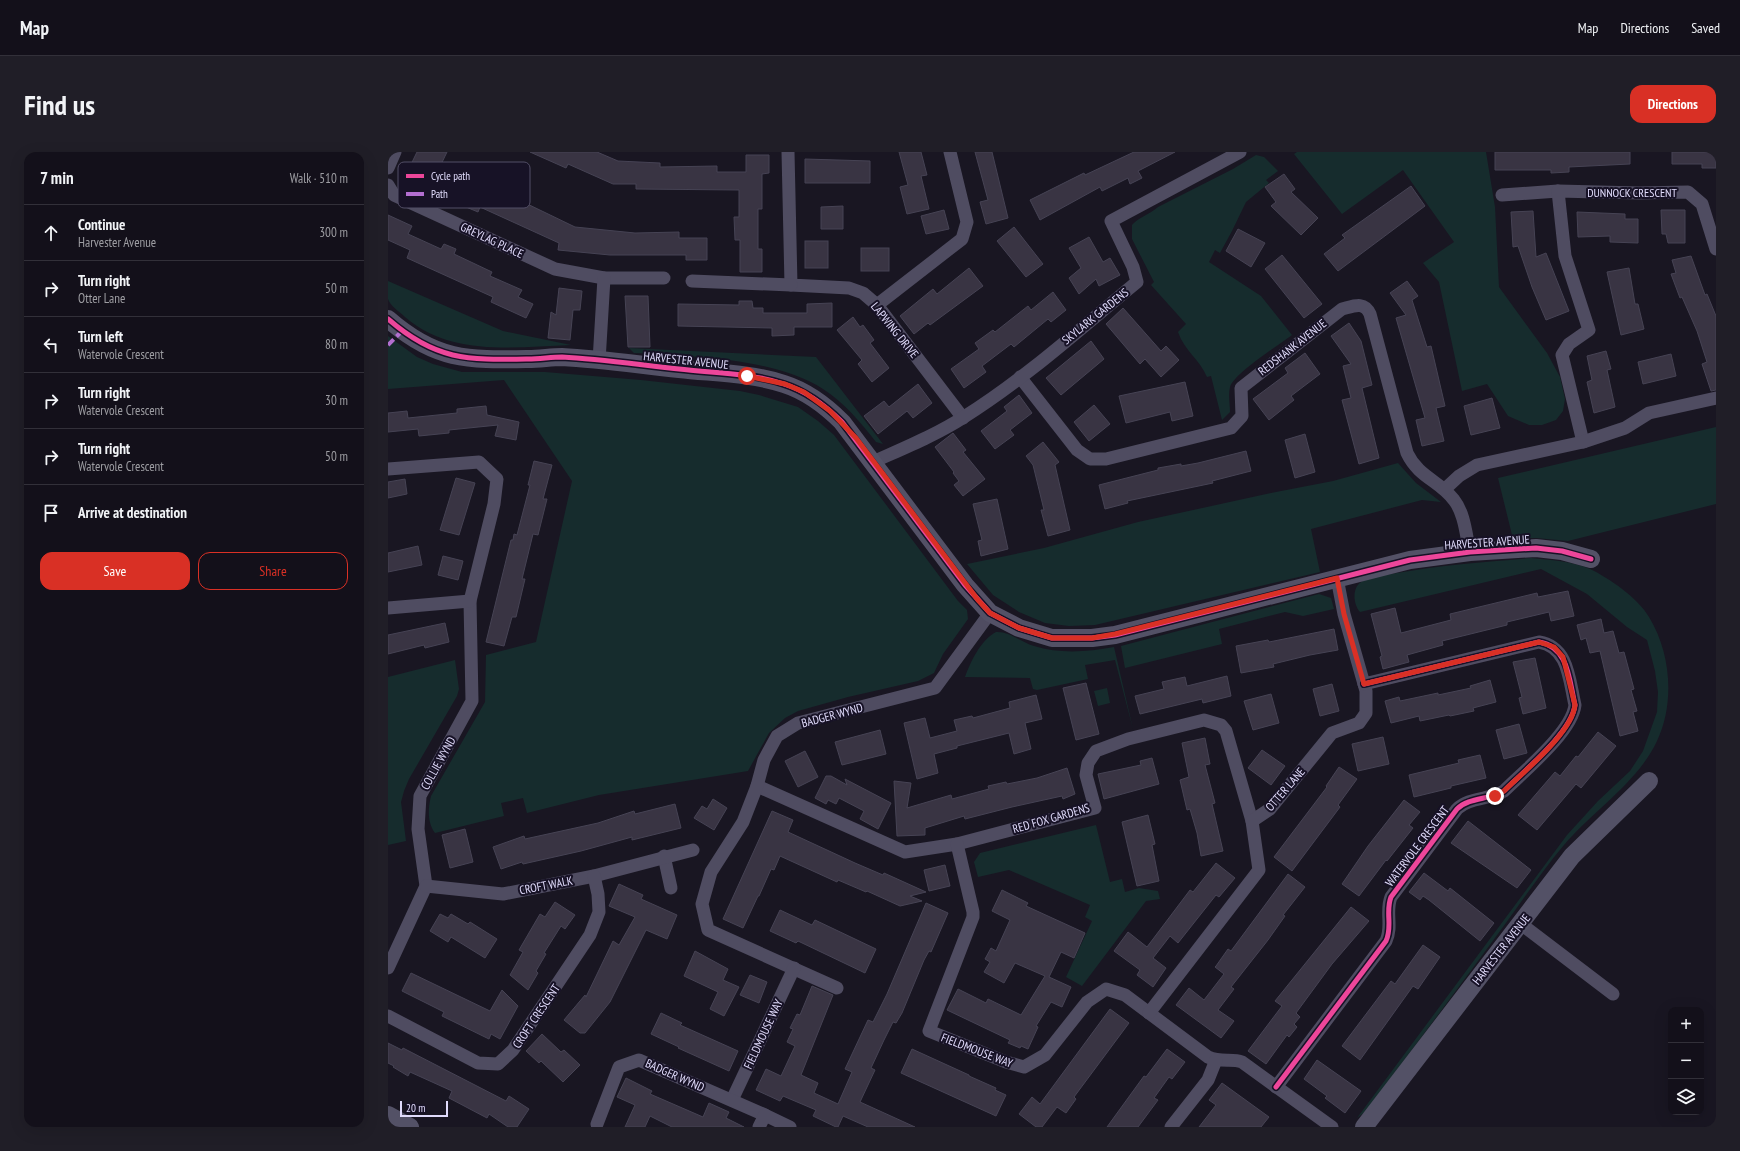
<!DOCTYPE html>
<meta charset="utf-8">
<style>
body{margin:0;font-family:"PT Sans Narrow",sans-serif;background:#201e27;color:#f1f3f6}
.controls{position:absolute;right:12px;bottom:12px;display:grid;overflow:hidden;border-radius:8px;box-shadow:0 4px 16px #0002}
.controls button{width:36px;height:36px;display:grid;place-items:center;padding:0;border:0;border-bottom:1px solid #323039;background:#13101a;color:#f1f3f6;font:20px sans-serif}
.scale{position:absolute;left:12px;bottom:10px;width:48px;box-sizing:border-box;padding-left:4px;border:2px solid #e0dbfb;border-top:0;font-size:11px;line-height:14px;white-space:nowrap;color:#e0dbfb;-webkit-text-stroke:3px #171226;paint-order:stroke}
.stop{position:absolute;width:12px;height:12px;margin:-9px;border:3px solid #d93025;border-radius:50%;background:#fff}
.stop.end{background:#d93025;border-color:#fff;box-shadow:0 1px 4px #0008}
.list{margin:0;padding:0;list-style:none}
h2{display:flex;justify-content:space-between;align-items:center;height:52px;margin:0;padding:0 16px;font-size:17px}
h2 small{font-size:13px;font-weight:400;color:#9d9da2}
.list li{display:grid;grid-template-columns:26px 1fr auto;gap:12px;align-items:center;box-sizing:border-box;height:56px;padding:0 16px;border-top:1px solid #323039}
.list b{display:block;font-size:15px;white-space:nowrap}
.list p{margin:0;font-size:13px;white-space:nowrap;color:#9d9da2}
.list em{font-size:13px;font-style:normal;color:#9d9da2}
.actions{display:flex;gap:8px;padding:12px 16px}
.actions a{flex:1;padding:9px 0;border:1px solid #d93025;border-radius:12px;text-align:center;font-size:14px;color:#d93025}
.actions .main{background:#d93025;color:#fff}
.icon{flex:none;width:22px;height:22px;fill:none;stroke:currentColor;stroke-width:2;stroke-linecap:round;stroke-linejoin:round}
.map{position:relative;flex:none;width:1328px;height:975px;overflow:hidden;border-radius:12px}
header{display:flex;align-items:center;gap:24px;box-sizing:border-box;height:56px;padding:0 20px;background:#13101a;border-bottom:1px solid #323039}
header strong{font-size:19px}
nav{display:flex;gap:22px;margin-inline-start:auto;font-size:14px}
.intro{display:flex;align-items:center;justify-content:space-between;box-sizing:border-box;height:96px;padding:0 24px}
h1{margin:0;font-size:28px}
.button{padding:10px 18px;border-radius:12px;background:#d93025;color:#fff;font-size:14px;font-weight:700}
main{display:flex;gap:24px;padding:0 24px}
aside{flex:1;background:#13101a;border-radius:12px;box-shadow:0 4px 16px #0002}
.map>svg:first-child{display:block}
.green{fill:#162c2d}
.building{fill:#393443;stroke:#464354}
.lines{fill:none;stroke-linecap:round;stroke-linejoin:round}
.street{stroke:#4f4c61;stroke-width:13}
.secondary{stroke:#535166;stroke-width:18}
.quiet{stroke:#b36fd0;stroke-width:4;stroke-dasharray:8 4;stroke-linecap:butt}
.cycleway-casing{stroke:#171226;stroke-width:8}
.cycleway{stroke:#ed469a;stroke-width:5}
.route{stroke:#d93025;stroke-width:5}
.labels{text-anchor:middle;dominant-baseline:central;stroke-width:4;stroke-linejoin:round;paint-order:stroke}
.street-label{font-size:12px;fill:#e0dbfb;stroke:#171226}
.key{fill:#171226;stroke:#534e66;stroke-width:1}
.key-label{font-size:11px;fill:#e0dbfb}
</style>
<header>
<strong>Map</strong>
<nav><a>Map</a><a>Directions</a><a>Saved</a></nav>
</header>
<div class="intro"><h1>Find us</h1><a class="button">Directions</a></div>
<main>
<aside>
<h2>7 min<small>Walk · 510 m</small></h2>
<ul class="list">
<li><svg class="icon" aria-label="ahead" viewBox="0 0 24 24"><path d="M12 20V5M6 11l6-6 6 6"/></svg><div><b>Continue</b><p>Harvester Avenue</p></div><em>300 m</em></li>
<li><svg class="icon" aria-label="right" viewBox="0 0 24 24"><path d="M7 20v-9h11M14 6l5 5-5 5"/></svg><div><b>Turn right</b><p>Otter Lane</p></div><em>50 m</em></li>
<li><svg class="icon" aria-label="left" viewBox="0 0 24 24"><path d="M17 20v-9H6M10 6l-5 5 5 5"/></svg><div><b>Turn left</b><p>Watervole Crescent</p></div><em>80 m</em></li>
<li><svg class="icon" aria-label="right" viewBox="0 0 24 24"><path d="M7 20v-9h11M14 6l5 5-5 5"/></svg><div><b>Turn right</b><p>Watervole Crescent</p></div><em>30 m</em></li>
<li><svg class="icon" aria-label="right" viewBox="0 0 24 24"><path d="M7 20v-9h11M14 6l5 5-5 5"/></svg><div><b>Turn right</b><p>Watervole Crescent</p></div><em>50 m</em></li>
<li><svg class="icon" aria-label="arrive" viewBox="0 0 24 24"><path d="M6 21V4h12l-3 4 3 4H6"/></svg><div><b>Arrive at destination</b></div></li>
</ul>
<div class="actions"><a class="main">Save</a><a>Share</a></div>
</aside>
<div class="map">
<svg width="1328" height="975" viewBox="0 0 1328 975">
<rect width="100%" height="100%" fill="#191622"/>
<g class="green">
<path d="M909 0H1098L1107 55 1111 135 1159 201 1172 225 1177 247 1175 259 1168 268 1154 273H1141L1120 264 1099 232 1074 239 1051 130 1035 111 1066 90 1015 18 954 62 906 2Z"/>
<path d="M868 3 876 5 890 19 878 28 881 31 858 50 844 79 832 101 827 98 821 110 873 144 904 183C891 193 846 221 842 235 840 243 842 252 842 260L834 268 823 224 819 225C812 208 796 198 790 180L798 172 763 133 766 130 744 87V73C751 65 762 62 770 55L845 17Z"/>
<path d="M0 129 115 179 183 193C127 195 63 205 17 165 12 160 2 154 0 147 0 142 0 135 0 129Z"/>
<path d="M0 184 29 205 45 212 74 220H157L253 228 352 239 371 243 410 255 430 269 446 283 570 449 579 458 580 467 555 502 546 521 530 529 460 545 410 559 397 566 381 581 360 619 211 643 139 661 135 646 113 651 116 664 47 681C39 670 40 656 43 644L97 550 98 503 148 490 184 329 116 228 0 237Z"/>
<path d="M241 196 428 205 495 292 488 290C472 270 457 251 435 237 388 206 302 204 246 201Z"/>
<path d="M1328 275V352L1180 389 1148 386 1125 387 1110 326Z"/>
<path d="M1010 311 1028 331 1053 350 1034 348 923 377 932 420 707 473 681 474 657 471 631 460 605 443 579 412 656 396 750 370 888 340 945 329Z"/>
<path d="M1143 406C1163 408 1183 409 1202 417 1221 426 1250 446 1261 465 1283 501 1287 551 1269 589 1250 630 1205 659 1176 693 1154 719 1135 748 1115 775 1078 826 1040 876 1002 927L977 960 969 966 1179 683 1210 649 1242 619 1255 599 1269 560 1270 540 1267 519 1259 488 1239 475 1199 442 1153 417 972 460C965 452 964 436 973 430 983 424 998 423 1009 421 1053 413 1098 410 1143 406Z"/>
<path d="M931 442 943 446 946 457 915 464 897 460 831 477 834 492 737 516 733 494Z"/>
<path d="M608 480C621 479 633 490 646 494 672 502 699 500 726 495L745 577 727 508 697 513 700 527 649 538 645 537 642 526 577 525C583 509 592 489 608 480Z"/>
<path d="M67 508 71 537 69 544 21 627 16 639 13 650 18 689 0 693V525Z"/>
<path d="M719 536 722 551 710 554 706 539Z"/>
<path d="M708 673 722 730 734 727 737 740 751 736 770 739 772 747 758 749 694 834 678 825 704 769 697 765 702 753 621 718 590 725 586 710 592 701Z"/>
</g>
<g class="building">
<path d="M29 0H59L45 29 41 27 34 43 13 33Z"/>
<path d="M142 0H209L230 9 272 11V15L329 14V20H358V3H381V21L374 22V57H370V97H374V120H352V88H347L346 65H351V38L248 37V32H225L180 12 178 16Z"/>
<path d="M511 0H533L539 23 533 24 541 57 519 62 512 35 520 33Z"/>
<path d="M587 0H604L620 66 598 72 592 50 600 48Z"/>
<path d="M746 0H787L750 19 754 26 742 32 740 26 714 39 712 35 652 68 642 48 696 21 697 23Z"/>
<path d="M1107 0H1242V12L1181 15V20L1163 21V18H1107Z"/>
<path d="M1284 0H1328V16H1314V12H1284Z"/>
<path d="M417 7 482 9V31H417Z"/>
<path d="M896 22 907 37 903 40 930 66 913 83 883 54 888 50 877 35Z"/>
<path d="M79 26 129 47 187 75 247 81 291 80V86H319V108H298V103H222L170 98 171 91 92 55 90 60 78 55 80 49 70 45Z"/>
<path d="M1023 34 1037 54 950 119 936 102 957 86 954 83Z"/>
<path d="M455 54V77H433V55Z"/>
<path d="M556 58 561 77 538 82 533 64Z"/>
<path d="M1273 58H1297V91H1280L1278 82H1274Z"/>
<path d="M1145 59 1148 105 1158 101 1181 159 1158 168 1144 135 1130 94 1125 95 1123 60Z"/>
<path d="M1189 60 1237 62V67H1250V91L1222 90V84L1190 85Z"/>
<path d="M0 63 24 74 20 82 53 97 56 92 68 97 66 102 104 120 102 124 134 138 130 145 145 152 138 166 103 150 105 145 19 106 22 98 0 88Z"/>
<path d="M626 75 655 112 638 125 609 89Z"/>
<path d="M850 77 877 91 863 115 838 99Z"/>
<path d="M701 85 715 110 722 106 732 123 711 134 708 127 691 142 681 126 693 116 681 96Z"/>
<rect x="417" y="89" width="23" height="27"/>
<rect x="473" y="96" width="28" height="23"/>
<path d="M894 103 934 152 916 166 877 117Z"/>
<path d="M1303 104 1317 143 1319 142 1328 164V238L1323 239 1314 212 1319 210 1309 179 1294 145 1292 146 1283 122 1288 121 1284 108Z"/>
<path d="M581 116 595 134 542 173 540 171 526 182 512 164 545 137 549 142Z"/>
<path d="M1241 116 1247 152H1250L1256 177 1233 183 1219 120Z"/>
<path d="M1019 129 1030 144 1024 148 1039 195 1043 194 1057 254 1048 256 1056 289 1034 294 1028 268 1037 266 1008 166 1018 163 1002 141Z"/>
<path d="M171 136 194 139 192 158H185L182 188 160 186 163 160 168 163Z"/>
<path d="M665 140 678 158 663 170 660 167 626 195 623 192 594 214 598 220 576 236 563 217 591 197 587 191 605 178 607 180 640 154 643 158Z"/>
<path d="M237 144H260L262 195H240Z"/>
<path d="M351 149H364L365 156H375V161H419V152L444 151V175H406V183L384 184V176L290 174V152L351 153Z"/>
<path d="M735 156 773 199 778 194 791 208 773 225 757 207 752 212 718 172Z"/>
<path d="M465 165 472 175 475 173 486 188 482 191 501 216 484 230 470 212 474 208 449 178Z"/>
<path d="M961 171 973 189 984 233 974 236 991 306 971 312 954 248 963 246 955 214 963 212 943 184Z"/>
<path d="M703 189 716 207 673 243 658 226Z"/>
<path d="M1218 199 1223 217 1219 218 1227 255 1206 261 1199 230 1204 228 1199 204Z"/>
<path d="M917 201 932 222 903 244 906 248 881 268 865 247 900 221 897 216Z"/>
<path d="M1283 202 1288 224 1255 232 1250 210Z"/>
<path d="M797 230 805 264 784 269 782 260 738 271 731 244Z"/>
<path d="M530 232 544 251 525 266 519 259 490 282 476 264 496 249 501 255Z"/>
<path d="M631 243 644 261 622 278 626 283 607 297 593 279 619 259 616 255Z"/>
<path d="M1104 246 1112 276 1083 283 1076 254Z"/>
<path d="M706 253 722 272 701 289 686 270Z"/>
<path d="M98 254 99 263 131 270 128 288 107 284 110 273 61 278V281L31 284 30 277 0 280V261L19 259 20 266 69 261V257Z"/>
<path d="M565 281 578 298 575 300 597 327 575 344 566 333 571 329 565 321 566 320 547 295Z"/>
<path d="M917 282 927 320 907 326 897 288Z"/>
<path d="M655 290 671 310 667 313 682 378 660 384 653 358H656L645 313 638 304Z"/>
<path d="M858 299 863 319 824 329 825 331 739 349 740 351 717 357 711 333 770 318V316L793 312V314L810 311Z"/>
<path d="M146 309 164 313 155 347H159L150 383 145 382 134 427H137L128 465H124L116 494 98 490 123 388H125L126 382 129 383 142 333H140Z"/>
<path d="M68 326 87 331 71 383 52 378Z"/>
<path d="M17 327 19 342 0 346V330Z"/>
<path d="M609 347 620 397 593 404 590 389 594 388 585 352Z"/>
<path d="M30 394 34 413 0 420V401Z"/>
<path d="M55 404 75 409 70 428 50 423Z"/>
<path d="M1180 439 1186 464 1163 469 1161 460 1119 470V473L1054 489 1055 493 1019 503 1021 510 995 517 992 505 994 504 983 462 1007 456 1013 481 1063 468 1062 462 1149 441 1150 445Z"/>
<path d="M1213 467 1216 481 1225 479 1231 501 1236 500 1246 537 1243 538 1249 559 1245 560 1250 579 1232 584 1212 499 1202 501 1198 486 1193 488 1189 473Z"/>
<path d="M57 471 61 490 37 496 36 493 0 502V483Z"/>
<path d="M946 477 950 498 922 503 885 512 886 515 853 521 848 494 880 488 881 490Z"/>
<path d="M1147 506 1158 556 1135 562 1131 546 1134 545 1125 510Z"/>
<path d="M839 524 843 544 815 551 814 547 752 562 747 544 776 537 774 530 797 525 799 534Z"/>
<path d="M1102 528 1108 550 1085 556 1086 559 1062 564 1061 563 1032 569 1031 564 1003 571 997 549 1011 545 1012 549 1050 541V543L1083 536 1082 534Z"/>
<path d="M698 531 711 582 688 588 675 536Z"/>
<path d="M944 532 951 559 932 564 925 537Z"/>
<path d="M883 542 891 571 865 578 856 549Z"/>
<path d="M648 543 654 567 637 571 643 597 626 602 621 581 569 594V596L546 602 550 621 529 627 516 571 537 566 542 586 569 579 566 568 584 564 585 566 622 556 621 550Z"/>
<path d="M1131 572 1139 601 1116 607 1108 578Z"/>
<path d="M492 578 498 602 454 613 447 590Z"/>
<path d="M1210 580 1228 594 1193 636 1188 632 1149 678 1130 663 1167 620 1172 624 1188 604 1190 605Z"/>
<path d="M995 585 1001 612 970 619 964 592Z"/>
<path d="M817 586 822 612 817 613 827 651 824 652 835 699 813 704 809 681 802 657 799 658 792 628 801 625 794 591Z"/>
<path d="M874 598 897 614 883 633 860 616Z"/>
<path d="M417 599 430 625 410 635 397 609Z"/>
<path d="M1092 603 1098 626 1063 634V636L1026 645 1021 623 1071 611 1070 608Z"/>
<path d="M764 606 771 632 716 647 710 622 753 613 752 609Z"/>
<path d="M951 615 969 627 950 653 952 655 904 719 886 705 939 635 938 634Z"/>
<path d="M679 616 687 642 675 647 674 644 624 655 577 667 576 664 537 676V683L509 684 506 629 523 631 519 656 563 643 564 647 601 637 600 634 618 630 619 632 649 626Z"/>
<path d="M438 624H443L459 633 457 627 503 651 490 677 472 667 476 659 451 646 448 652 440 648 438 652 427 646Z"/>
<path d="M325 647 339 656 326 678 306 666 314 654 319 657Z"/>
<path d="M1016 648 1032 660 1021 673 1025 676 999 709 998 708 971 744 954 732 980 694Z"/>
<path d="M287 652 293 676 244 688V685L193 699 135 712 134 710 113 717 105 695 136 684 137 687 210 671 246 659 247 662Z"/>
<path d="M384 659 405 668 400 680 467 711 495 723 496 721 538 740 522 744 534 749 512 754 479 739 478 740 450 728 449 730 392 704 386 718 383 717 371 744H370L355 776 335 767Z"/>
<path d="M760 663 767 692 764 693 771 729 749 734 734 670Z"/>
<path d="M1080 669 1143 718 1129 736 1063 691Z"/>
<path d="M77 677 85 710 62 716 54 683Z"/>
<path d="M828 711 847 726 831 745 828 743 790 791 782 784 765 806 778 816 765 835 749 823 752 818 726 799 740 780 759 795 802 738 805 740Z"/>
<path d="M557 713 562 734 541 739 536 718Z"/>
<path d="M1036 721 1060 739 1062 736 1106 771 1092 789 1041 748 1035 744 1032 748 1021 740Z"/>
<path d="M900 722 917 735 895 763 897 764 880 788 843 835 846 837 830 858 846 869 833 886 788 853 801 836 816 848 836 822 827 815 828 814 840 797 843 799Z"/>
<path d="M231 732 255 743 253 747 289 763 279 787 258 778 222 850 197 881H192L176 868 197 843 198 845 225 789 231 793 247 765 221 754Z"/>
<path d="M614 738 640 751 638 754 697 781 686 806 673 800 661 825 683 835 674 855 663 850 648 874 650 875 640 897 633 894 632 896 620 891 622 888 559 858 570 837 598 851 600 847 633 863 657 824 627 811 616 831 596 820 602 810 597 807 603 796 608 799 622 768 604 759Z"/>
<path d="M167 750 187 763 177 777 173 774 156 801 158 802 148 819 150 821 140 838 122 823 135 800 131 798 152 762 157 765Z"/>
<path d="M538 751 560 761 543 800 541 799 536 808 514 861 508 871 505 870 496 888 483 916 487 918 472 950 527 975H480L455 964 450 975H448L425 964 428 958 395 944 392 949 368 938 378 917 393 924 407 894 399 890 405 877 402 876 409 862 412 863 424 834 445 843 413 923 430 931 426 941 450 952 464 920 457 917 480 868 485 870 499 842Z"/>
<path d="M963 755 981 769 944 812 908 861 912 865 906 872 909 875 901 885 899 883 878 912 860 899 894 854 887 849Z"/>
<path d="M392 758 424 773 427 768 488 797 477 821 410 789 408 791 382 779Z"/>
<path d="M52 762 60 766 63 762 80 772 82 770 109 787 97 806 63 785 60 790 42 779Z"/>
<path d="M1035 793 1052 805 1030 837 1025 834 972 908 954 894 1003 829 1007 832Z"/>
<path d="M307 799 340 817 335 828 351 835 336 864 322 857 330 840 296 824Z"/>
<path d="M23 821 102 859 114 838 130 854 112 887 103 882 101 887 54 864 56 860 14 839Z"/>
<path d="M362 823 379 830 371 851 352 843Z"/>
<path d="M722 857 741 871 686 945 688 947 678 961 669 955 654 975H648L631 962 644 945 652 952Z"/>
<path d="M273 861 294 871 292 873 350 899 341 919 290 896 291 895 263 882Z"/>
<path d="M154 882 173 900 176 898 192 913 175 930 153 909 151 911 138 899Z"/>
<path d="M0 891 14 898 15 896 118 949 121 944 141 957 129 975H120L101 962 99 966 61 946 64 939 22 920 20 924 5 915 6 914 0 911Z"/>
<path d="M524 897 581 923V924L608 936 607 938 618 943 608 964 513 921Z"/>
<path d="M779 897 797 910 784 927 781 925 766 946 770 948 750 975H719L756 924 758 925Z"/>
<path d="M929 908 973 939 957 961 937 946 939 944 916 927Z"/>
<path d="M238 926 264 939 262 942 315 965 321 951 341 960 338 966 356 975H284L262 964 257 975H237L247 953 229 945Z"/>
<path d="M834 931 881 965 873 975H811L828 953 821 948Z"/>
</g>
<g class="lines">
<g class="street">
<path d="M400 0 403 133 461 136 475 141 489 153 575 266"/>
<path d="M0 16 7 0"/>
<path d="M0 33 6 43 167 117 216 126H276"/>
<path d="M1114 43 1170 39"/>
<path d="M304 129 403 133"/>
<path d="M489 153 574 87 579 70 562 0"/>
<path d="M211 209 216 126"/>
<path d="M632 225 689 298 702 307H718L843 276 854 264 853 236 954 157C966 154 976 149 982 162L1019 301C1031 326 1051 328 1066 348 1077 362 1078 384 1082 400"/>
<path d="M1195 290 1174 203 1181 192 1201 178 1177 104 1170 39 1251 41 1300 40 1314 52 1328 97"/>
<path d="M485 310C516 296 548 283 576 265 638 226 693 176 749 130L745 115 723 69 852 0"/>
<path d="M0 317 91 310 109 327 106 352 82 449 84 549 32 644 30 677 38 734 0 816"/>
<path d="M1057 337 1071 324 1089 313 1195 290 1237 276 1261 261 1328 246"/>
<path d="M0 456 82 449"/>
<path d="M369 634 517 700 569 692 707 656 698 623 700 611 708 599 740 587 816 568 833 573 838 579 864 669"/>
<path d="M569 692 585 760V765L541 879 618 910 636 915 657 903 699 850 718 837 737 843 820 905C833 911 844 906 854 910L944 975"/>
<path d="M276 704 283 736"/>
<path d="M38 734 115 742 206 724 305 698"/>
<path d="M1133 772 1225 842"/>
<path d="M449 836 320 778 314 752 323 720 355 670 369 634 376 608 389 584 410 571 547 536 602 461"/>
<path d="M761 861 871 718 864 669 882 657 944 581 971 571 978 561V539L956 462 949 426"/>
<path d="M0 864 90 911 110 912 125 898 202 783 211 760 210 742 206 724"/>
<path d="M888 935 998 789C1005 774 997 760 1003 745L1069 657C1081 645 1102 648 1116 639 1136 619 1184 580 1187 553 1181 528 1181 495 1151 490L976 532"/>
<path d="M344 948 406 816"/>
<path d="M209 972 231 915 251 908 377 963"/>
<path d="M371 975 377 963 402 975"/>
<path d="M783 975 820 928 828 908"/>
</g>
<g class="secondary">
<path d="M0 167C48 209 80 208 140 207 152 207 163 205 174 205 213 207 252 213 291 217 326 221 363 221 396 232 418 239 438 254 454 270L577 433 602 461 631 476 664 486H704L727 483 1022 408 1082 400 1148 396 1174 399 1203 407"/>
<path d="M0 963 22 975"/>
<path d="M976 975 1184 704 1261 629"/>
</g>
<path class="quiet" d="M0 193 14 179"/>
<g class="cycleway-casing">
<g id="cycleway">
<path d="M0 167C48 209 80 208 140 207 152 207 163 205 174 205 213 207 252 213 291 217 326 221 363 221 396 232 418 239 438 254 454 270L577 433 602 461 631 476 664 486H704L727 483 1022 408 1082 400 1148 396 1174 399 1203 407"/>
<path d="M888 935 998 789C1005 774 997 760 1003 745L1069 657C1081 645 1102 648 1116 639 1136 619 1184 580 1187 553 1181 528 1181 495 1151 490L976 532"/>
</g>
</g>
<use href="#cycleway" class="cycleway"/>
</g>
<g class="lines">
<path class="route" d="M359 224 397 232 416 240 442 259 468 286 590 448 602 461 631 476 664 486H704L727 482 949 426 956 462 976 532 1151 490 1166 495 1175 505 1187 553C1184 581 1136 619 1116 639L1107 644"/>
</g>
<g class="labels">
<g class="street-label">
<text x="1244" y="40">DUNNOCK CRESCENT</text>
<text transform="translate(104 88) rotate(25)">GREYLAG PLACE</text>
<text transform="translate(707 164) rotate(-39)">SKYLARK GARDENS</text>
<text transform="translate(507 178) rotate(51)">LAPWING DRIVE</text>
<text transform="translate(904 195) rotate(-38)">REDSHANK AVENUE</text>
<text transform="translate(298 208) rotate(6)">HARVESTER AVENUE</text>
<text transform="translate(1099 390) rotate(-4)">HARVESTER AVENUE</text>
<text transform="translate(444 563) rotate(-15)">BADGER WYND</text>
<text transform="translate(50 611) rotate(-61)">COLLIE WYND</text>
<text transform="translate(897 637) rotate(-49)">OTTER LANE</text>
<text transform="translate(663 666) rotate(-16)">RED FOX GARDENS</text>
<text transform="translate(1029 694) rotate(-53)">WATERVOLE CRESCENT</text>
<text transform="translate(158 733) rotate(-11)">CROFT WALK</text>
<text transform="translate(1113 797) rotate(-52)">HARVESTER AVENUE</text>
<text transform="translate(148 864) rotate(-56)">CROFT CRESCENT</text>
<text transform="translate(375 882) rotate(-65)">FIELDMOUSE WAY</text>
<text transform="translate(589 898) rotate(21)">FIELDMOUSE WAY</text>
<text transform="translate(287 923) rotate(24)">BADGER WYND</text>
</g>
</g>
<rect x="10" y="10" width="132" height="46" rx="6" class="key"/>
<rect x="18" y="22" width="18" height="4" fill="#ed469a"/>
<rect x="18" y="40" width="18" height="4" fill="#b36fd0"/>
<g class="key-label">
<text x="43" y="28">Cycle path</text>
<text x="43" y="46">Path</text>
</g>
</svg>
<div class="controls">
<button>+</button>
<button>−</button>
<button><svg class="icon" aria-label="layers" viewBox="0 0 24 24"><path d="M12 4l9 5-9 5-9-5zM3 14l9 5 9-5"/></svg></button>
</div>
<div class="scale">20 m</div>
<div class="stop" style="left:359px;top:224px"></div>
<div class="stop end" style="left:1107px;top:644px"></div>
</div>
</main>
